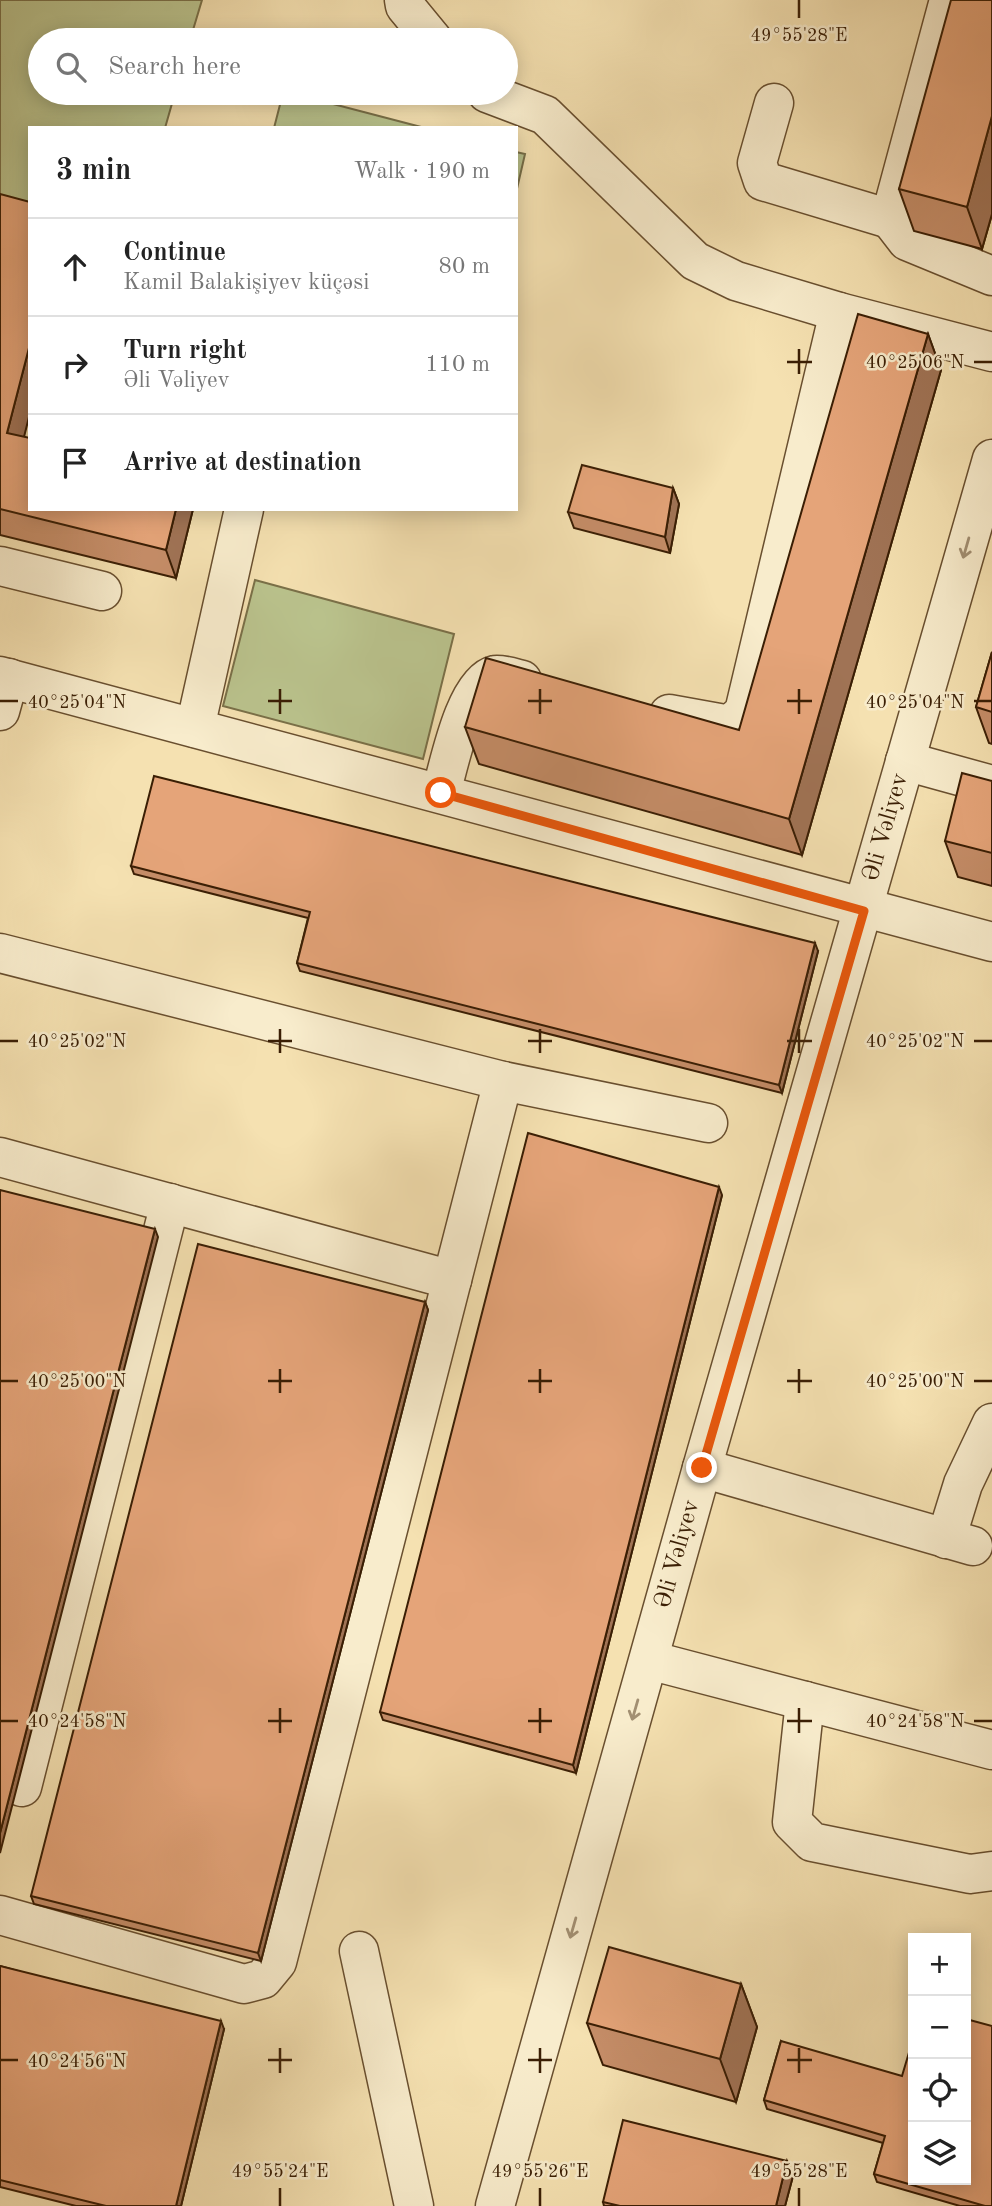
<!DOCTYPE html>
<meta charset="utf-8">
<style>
body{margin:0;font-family:"Old Standard TT",serif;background:#f2f2f2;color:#222}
.controls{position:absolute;right:21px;bottom:21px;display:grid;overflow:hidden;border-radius:0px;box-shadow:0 4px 18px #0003}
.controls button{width:63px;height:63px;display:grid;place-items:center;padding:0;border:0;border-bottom:2px solid #e0e0e0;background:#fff;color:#222;font:35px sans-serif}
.stop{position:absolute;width:21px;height:21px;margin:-16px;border:5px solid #ea580c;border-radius:50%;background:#fff}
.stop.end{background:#ea580c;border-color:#fff;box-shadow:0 2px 7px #0008}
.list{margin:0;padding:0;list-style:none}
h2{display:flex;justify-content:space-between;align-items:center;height:91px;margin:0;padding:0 28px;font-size:30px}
h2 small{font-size:23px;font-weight:400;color:#767676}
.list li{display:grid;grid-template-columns:46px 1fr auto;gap:21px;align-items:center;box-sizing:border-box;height:98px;padding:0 28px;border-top:2px solid #e0e0e0}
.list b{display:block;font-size:26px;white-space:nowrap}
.list p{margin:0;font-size:23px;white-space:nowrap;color:#767676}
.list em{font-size:23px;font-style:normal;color:#767676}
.icon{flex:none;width:38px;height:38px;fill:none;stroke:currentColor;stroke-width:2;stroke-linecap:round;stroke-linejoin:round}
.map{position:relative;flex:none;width:992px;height:2206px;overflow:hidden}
.search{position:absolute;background:#fff;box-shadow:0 4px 18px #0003;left:28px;top:28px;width:490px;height:77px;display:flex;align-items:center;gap:18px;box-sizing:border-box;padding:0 24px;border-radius:38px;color:#767676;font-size:26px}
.panel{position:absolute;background:#fff;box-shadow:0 4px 18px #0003;left:28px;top:126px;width:490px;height:385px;border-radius:0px}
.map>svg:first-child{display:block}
.green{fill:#bac38d;stroke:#7a7048;stroke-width:2}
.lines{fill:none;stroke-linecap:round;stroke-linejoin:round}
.minor-casing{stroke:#694f2f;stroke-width:41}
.minor{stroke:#f8eccc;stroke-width:38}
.wall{fill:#c58d68;stroke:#3a1e04;stroke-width:2}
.shaded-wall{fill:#a07355;stroke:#3a1e04;stroke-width:2}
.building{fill:#e5a479;stroke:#3a1e04;stroke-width:2}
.oneway{stroke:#a28f72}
.route{stroke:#ea580c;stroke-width:9}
.ticks{fill:none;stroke:#3a1e04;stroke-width:2.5}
.labels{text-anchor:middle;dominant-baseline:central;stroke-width:5;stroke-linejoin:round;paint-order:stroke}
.street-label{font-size:24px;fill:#3a1e04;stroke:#f8eccc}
.ticks-label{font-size:18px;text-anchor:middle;fill:#3a1e04;stroke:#f8eccc;stroke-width:5;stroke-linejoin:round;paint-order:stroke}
</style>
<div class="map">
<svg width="992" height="2206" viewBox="0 0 992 2206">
<rect width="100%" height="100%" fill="#f5e1b1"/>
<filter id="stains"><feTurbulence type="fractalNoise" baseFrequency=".00286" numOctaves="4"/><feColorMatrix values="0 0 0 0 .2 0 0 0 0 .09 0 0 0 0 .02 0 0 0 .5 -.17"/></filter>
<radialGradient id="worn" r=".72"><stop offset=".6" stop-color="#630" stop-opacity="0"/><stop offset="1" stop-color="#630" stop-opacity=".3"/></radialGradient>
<g class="green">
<path d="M0 0H202L190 40H40V93H175L165 128H30V227L0 220Z"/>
<path d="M283 93H291L425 128H274Z"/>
<path d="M516 152 525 154 516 193Z"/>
<path d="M255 580 454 634 423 759 223 706Z"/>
</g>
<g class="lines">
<g class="minor-casing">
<g id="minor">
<path d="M404 0 405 6 433 40"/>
<path d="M949 0 890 219 907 241 992 276"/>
<path d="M487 93 545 115 695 261 736 281 839 312 992 352"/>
<path d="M774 103 757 163 763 181 890 219"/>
<path d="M0 566 102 591"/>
<path d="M0 676 992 942"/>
<path d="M0 711 9 678"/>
<path d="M669 714 730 725 744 712 839 312"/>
<path d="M195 728 244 509"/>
<path d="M905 761 992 785"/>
<path d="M441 793C449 765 465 682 495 675 503 674 514 678 522 680"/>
<path d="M0 953 503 1081 708 1123"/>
<path d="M0 1157 452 1280"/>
<path d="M702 1468 973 1546"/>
<path d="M946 1539 963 1484 992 1423"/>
<path d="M649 1660 992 1750"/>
<path d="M805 1701 792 1822 812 1842 970 1874 992 1871"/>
<path d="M22 1787 170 1203"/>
<path d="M0 1915 244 1984 263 1979 277 1962 503 1081"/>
<path d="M359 1951 414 2206"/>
<path id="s1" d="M495 2206 702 1468 992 459"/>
</g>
</g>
<use href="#minor" class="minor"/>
</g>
<g class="wall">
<path d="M992 0V214L982 249 914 231 899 189Z"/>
<path d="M0 194 24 437 193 509 176 578 0 535Z"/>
<path d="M928 334 941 370 802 855 479 764 465 727 739 730Z"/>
<path d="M673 488 679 504 670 553 574 528 568 512Z"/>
<path d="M992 652V744L989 743 976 707Z"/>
<path d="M992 781V886L958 877 945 841Z"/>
<path d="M131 866 818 951 782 1093 300 971 297 963 308 918 134 874Z"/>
<path d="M722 1195 576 1773 383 1720 380 1712Z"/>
<path d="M425 1302 428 1310 261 1961 34 1904 31 1896Z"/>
<path d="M0 1966 224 2029 181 2206H76L0 2187Z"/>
<path d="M741 1984 757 2027 736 2102 603 2065 587 2023Z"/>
<path d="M781 2041 992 2206H960L877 2182 874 2174 883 2143 767 2109 764 2100Z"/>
<path d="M793 2176 785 2206H604L603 2202Z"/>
</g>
<g class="shaded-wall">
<path d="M992 116V214L982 249 967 207Z"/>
<path d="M928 334 941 370 802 855 789 819Z"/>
<path d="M30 344V413L18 461 7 433Z"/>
<path d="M673 488 679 504 670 553 665 537Z"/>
<path d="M176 509H193L176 578 166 550Z"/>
<path d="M815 943 818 951 782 1093 779 1085Z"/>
<path d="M719 1187 722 1195 576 1773 573 1765Z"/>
<path d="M155 1229 158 1237 0 1853V1833Z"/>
<path d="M425 1302 428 1310 261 1961 258 1953Z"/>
<path d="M741 1984 757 2027 736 2102 720 2059Z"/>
<path d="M221 2021 224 2029 181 2206H176Z"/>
<path d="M787 2161 793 2176 785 2206H776Z"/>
</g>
<g class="building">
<path d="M951 0H992V116L967 207 899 189Z"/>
<path d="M0 194 30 202V344L7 433 30 438V509H176L166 550 0 509Z"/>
<path d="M858 314 928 334 789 819 465 727 486 658 739 730Z"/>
<path d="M582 465 673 488 665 537 568 512Z"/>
<path d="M992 652V712L976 707Z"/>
<path d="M962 773 992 781V853L945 841Z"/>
<path d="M154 776 815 943 779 1085 297 963 310 912 131 866Z"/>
<path d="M528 1133 719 1187 573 1765 380 1712Z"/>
<path d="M0 1190 155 1229 0 1833Z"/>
<path d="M198 1244 425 1302 258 1953 31 1896Z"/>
<path d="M609 1947 741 1984 720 2059 587 2023Z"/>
<path d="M0 1966 221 2021 176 2206H106L0 2180Z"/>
<path d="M966 2019 992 2026V2206H985L874 2174 885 2136 764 2100 781 2041 902 2076 913 2039V2180H966Z"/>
<path d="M623 2120 787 2161 776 2206H620L603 2202Z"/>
</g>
<defs><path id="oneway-shaft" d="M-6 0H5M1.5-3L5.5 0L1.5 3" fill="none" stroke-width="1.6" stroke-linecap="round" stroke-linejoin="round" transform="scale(1.75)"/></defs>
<g class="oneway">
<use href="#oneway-shaft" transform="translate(966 548) rotate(106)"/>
<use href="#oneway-shaft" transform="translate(635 1710) rotate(106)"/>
<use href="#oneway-shaft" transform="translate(573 1928) rotate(106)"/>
</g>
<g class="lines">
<path class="route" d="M441 793 864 911 702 1468"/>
</g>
<path class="ticks" d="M799 0V18M799 349V374M787 362H812M974 362H992M280 689V714M540 689V714M799 689V714M0 701H18M268 701H292M528 701H552M787 701H812M974 701H992M280 1029V1053M540 1029V1053M799 1029V1053M0 1041H18M268 1041H292M528 1041H552M787 1041H812M974 1041H992M280 1369V1393M540 1369V1393M799 1369V1393M0 1381H18M268 1381H292M528 1381H552M787 1381H812M974 1381H992M280 1708V1733M540 1708V1733M799 1708V1733M0 1721H18M268 1721H292M528 1721H552M787 1721H812M974 1721H992M280 2048V2073M540 2048V2073M799 2048V2073M0 2060H18M268 2060H292M528 2060H552M787 2060H812M280 2188V2206M540 2188V2206M799 2188V2206"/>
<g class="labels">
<g class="street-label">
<text stroke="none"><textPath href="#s1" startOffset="1433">Əli Vəliyev</textPath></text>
<text stroke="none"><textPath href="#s1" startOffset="677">Əli Vəliyev</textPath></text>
</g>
</g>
<g class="ticks-label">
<text x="799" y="41">49°55'28"E</text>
<text x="915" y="368">40°25'06"N</text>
<text x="77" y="708">40°25'04"N</text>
<text x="915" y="708">40°25'04"N</text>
<text x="77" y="1047">40°25'02"N</text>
<text x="915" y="1047">40°25'02"N</text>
<text x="77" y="1387">40°25'00"N</text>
<text x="915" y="1387">40°25'00"N</text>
<text x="77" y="1727">40°24'58"N</text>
<text x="915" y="1727">40°24'58"N</text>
<text x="77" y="2067">40°24'56"N</text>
<text x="280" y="2177">49°55'24"E</text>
<text x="540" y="2177">49°55'26"E</text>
<text x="799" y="2177">49°55'28"E</text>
</g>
<rect width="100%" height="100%" filter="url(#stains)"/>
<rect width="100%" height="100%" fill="url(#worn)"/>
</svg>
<div class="controls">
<button>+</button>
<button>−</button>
<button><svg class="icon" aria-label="locate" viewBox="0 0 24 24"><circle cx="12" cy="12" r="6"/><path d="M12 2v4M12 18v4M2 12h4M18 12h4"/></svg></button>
<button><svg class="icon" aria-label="layers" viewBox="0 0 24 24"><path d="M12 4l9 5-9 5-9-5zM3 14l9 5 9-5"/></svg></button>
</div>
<div class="stop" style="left:441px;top:793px"></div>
<div class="stop end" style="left:702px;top:1468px"></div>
<div class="search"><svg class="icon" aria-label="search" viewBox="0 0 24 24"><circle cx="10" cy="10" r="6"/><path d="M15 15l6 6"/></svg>Search here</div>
<section class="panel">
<h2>3 min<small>Walk · 190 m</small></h2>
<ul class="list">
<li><svg class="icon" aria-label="ahead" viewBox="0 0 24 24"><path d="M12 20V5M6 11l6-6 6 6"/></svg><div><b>Continue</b><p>Kamil Balakişiyev küçəsi</p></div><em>80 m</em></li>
<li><svg class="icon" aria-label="right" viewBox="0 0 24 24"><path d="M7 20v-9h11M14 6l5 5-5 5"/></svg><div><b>Turn right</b><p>Əli Vəliyev</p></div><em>110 m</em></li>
<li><svg class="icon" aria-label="arrive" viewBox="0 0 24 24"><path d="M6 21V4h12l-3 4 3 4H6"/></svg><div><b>Arrive at destination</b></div></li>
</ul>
</section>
</div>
